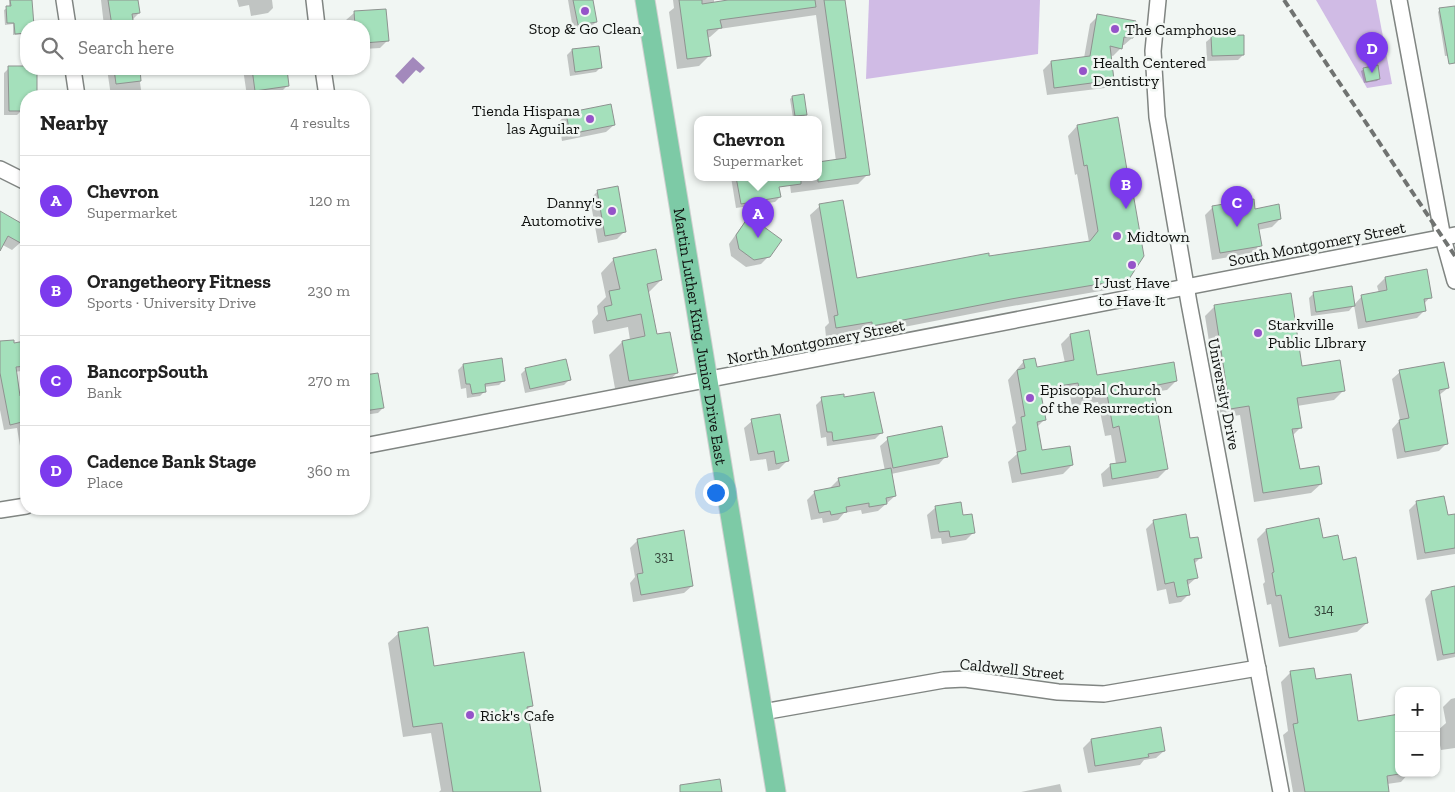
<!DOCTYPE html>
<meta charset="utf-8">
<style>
body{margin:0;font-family:"Zilla Slab",serif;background:#f2f2f2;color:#222}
.controls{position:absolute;right:15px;bottom:15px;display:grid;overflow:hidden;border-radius:10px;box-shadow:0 1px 4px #0004}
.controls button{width:45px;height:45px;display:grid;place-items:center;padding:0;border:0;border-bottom:1px solid #e0e0e0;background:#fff;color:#222;font:25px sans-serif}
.you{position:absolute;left:715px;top:492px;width:18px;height:18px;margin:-12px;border:4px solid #fff;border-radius:50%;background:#1a73e8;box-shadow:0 0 0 8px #1a73e833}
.badge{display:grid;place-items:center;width:32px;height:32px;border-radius:50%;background:#7c3aed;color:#fff;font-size:16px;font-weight:700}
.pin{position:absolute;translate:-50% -41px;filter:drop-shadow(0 1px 2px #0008)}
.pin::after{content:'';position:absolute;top:26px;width:18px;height:15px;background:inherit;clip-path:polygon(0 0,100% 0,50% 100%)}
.popup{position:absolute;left:694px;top:116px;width:128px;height:65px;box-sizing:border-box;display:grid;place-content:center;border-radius:10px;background:#fff;filter:drop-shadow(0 1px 4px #0005);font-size:16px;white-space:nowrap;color:#767676}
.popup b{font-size:19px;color:#222}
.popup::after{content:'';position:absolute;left:50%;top:100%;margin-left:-10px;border:10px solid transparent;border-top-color:#fff}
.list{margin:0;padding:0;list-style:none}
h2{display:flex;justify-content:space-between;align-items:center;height:65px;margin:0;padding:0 20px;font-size:21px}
h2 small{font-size:16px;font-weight:400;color:#767676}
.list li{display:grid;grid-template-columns:32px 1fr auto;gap:15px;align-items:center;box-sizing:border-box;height:90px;padding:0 20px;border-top:1px solid #e0e0e0}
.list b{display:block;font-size:19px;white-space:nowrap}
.list p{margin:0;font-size:16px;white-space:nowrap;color:#767676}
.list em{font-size:16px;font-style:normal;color:#767676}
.icon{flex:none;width:28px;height:28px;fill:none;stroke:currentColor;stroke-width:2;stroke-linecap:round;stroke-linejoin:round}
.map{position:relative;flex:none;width:1455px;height:792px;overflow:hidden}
.search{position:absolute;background:#fff;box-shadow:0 1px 4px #0004;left:20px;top:20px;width:350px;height:55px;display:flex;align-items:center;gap:12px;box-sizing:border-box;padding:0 18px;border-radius:20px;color:#767676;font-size:19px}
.panel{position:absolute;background:#fff;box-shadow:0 1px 4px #0004;left:20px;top:90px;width:350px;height:425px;border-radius:20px}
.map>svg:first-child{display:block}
.green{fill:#d0bbe5}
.water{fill:#a389bc}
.shadow{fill:#0003}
.building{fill:#a4e0bb;stroke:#8e9390}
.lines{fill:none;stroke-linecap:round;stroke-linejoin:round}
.minor-casing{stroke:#808582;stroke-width:18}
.major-casing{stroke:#cfcfcf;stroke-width:21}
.minor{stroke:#fff;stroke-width:15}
.major{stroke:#7dcaa6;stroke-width:19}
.rail{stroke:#707371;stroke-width:4;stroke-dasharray:8 4;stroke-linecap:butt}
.poi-dot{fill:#9553c9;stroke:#f1f6f3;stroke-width:2}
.labels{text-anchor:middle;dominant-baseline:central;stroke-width:5;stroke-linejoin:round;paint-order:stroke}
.number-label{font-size:14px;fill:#34453a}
.poi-label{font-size:16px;fill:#0f110f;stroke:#f1f6f3;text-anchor:start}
.street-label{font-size:16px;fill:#0f110f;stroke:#f1f6f3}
</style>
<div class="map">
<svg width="1455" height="792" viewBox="0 0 1455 792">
<rect width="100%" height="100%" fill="#f1f6f3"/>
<g class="green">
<path d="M869 0H1040L1038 54 866 79Z"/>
<path d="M1316 0H1376L1392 84 1367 88Z"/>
</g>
<path class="water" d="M413 57 425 68 420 73 416 70 403 84 395 76Z"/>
<g class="shadow">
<path d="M9 0H31L33 26H26V34L13 35V24L5 25 4 10 9 7Z"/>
<path d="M101 0H137L139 13 132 20 133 26H104Z"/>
<path d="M237 0H272L273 8 268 13 251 16 249 5 239 7Z"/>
<path d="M568 0H592L596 22 591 27 573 29Z"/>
<path d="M673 0H714V3L737 0H844L868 174 858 184 791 193 789 177H818V163L836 161 816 15 719 29 710 37 707 38 709 56 699 66 677 69 669 12 674 8Z"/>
<path d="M1455 7V55L1445 56 1438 12 1440 9Z"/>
<path d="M354 13 388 40 380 48 364 49V26H347L346 20Z"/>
<path d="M1098 16 1132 38 1124 45H1122L1121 48 1113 56 1110 55 1113 80 1105 88 1047 95 1043 70 1051 62 1084 58 1090 24Z"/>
<path d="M1212 37 1243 55 1238 60 1207 61 1206 42Z"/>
<path d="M572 50 601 67 596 72 570 76 567 55Z"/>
<path d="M9 68 36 69V96H26V106H22V110L17 115H4V73Z"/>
<path d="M107 69H138L142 96H111Z"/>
<path d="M243 69H286L288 85 280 93 247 96Z"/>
<path d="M1364 69 1379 79 1377 81 1364 83 1361 71Z"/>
<path d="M792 97 806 114 804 116 793 118 790 99Z"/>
<path d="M566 114 614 125 606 132 562 141 559 122Z"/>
<path d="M767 116V119H743Z"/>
<path d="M1077 126 1128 278 1118 288 1001 308 863 335 862 331 826 337 825 327 829 323 810 215 820 206 856 279 1089 242 1077 174 1075 175 1068 136Z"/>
<path d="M731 177H776L780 197 775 202 736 208Z"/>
<path d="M598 191 625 231 617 239 598 243 590 199Z"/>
<path d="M1212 208 1254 210 1280 219 1272 227 1258 230 1260 245 1253 253 1212 260 1205 215Z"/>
<path d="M0 213 26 227V231L20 243 12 250 1 244 0 246Z"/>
<path d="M749 218 769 256 761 264 746 267 731 256 729 244 742 226Z"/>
<path d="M614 259 661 280 648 293 656 335 677 373 663 386 616 394 609 355 622 342 630 340 628 327 594 334 592 321 598 314 597 306 606 297 601 273Z"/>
<path d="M1385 278 1430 297 1424 304 1425 310 1417 318 1358 329 1354 305 1349 311 1311 316 1309 298 1314 293 1354 305 1362 296 1379 293 1377 286Z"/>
<path d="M1215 306 1301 368 1344 390 1334 400 1297 406 1301 427 1292 436 1299 471 1321 484 1311 493 1254 502 1240 415 1221 418 1205 316Z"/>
<path d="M1070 335 1096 377 1176 381 1167 390 1153 392 1167 469 1158 478 1103 487 1101 474 1110 466 1116 464 1111 435 1105 436 1098 402 1072 406 1069 391 1040 396 1044 420 1037 427 1041 452 1072 465 1063 474 1012 483 1008 462 1017 454 1012 427 1016 423 1008 380 1024 361 1036 368 1065 363 1061 344Z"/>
<path d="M24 342 26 366 21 371 15 372 19 397 23 404H26V482L17 428 4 430 0 410V343L13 344Z"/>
<path d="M463 365 504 380 499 385 484 387 485 391 480 396 467 398 466 388 461 389 458 370Z"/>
<path d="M526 369 569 380 564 385 525 393 521 374Z"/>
<path d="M1400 372 1448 388 1438 396 1447 443 1439 451 1397 459 1392 429 1400 420 1392 379Z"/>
<path d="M377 374 383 408 378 413 364 415V376Z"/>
<path d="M822 399H843L881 433 875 439 827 446 826 437 821 438 816 405Z"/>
<path d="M752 421 787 461 779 469 768 471 766 459 750 461 744 428Z"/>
<path d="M888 439 946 456 939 464 891 474 895 496 878 511 862 514 861 510 844 513 838 520 823 523 822 518 811 520 807 500 815 492 831 489V487L839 479 885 471 880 446Z"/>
<path d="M1417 502 1447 516 1455 515V554L1417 560 1409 510Z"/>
<path d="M935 508 974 532 966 540 942 544 941 538 931 539 927 515Z"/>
<path d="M1153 522 1189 540 1200 558 1194 564 1196 578 1187 586 1189 594 1181 602 1169 604 1166 589 1157 591 1146 529Z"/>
<path d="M1266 530 1322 540 1342 561 1367 623 1357 632 1279 647 1271 604 1267 605 1263 584 1265 582 1257 539Z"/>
<path d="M638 540 692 586 684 593 633 602 630 583 635 577 630 548Z"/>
<path d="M1455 588V657L1437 661 1425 599 1431 592Z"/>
<path d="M399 633 433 668 531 706 527 710 540 792H439L441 790 431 733 403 737 388 643Z"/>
<path d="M1291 672 1315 680 1357 723 1399 773H1409L1401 782 1387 784 1388 792H1293L1283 735 1288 731 1281 682Z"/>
<path d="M1455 698V748L1441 750 1437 731 1446 723 1443 707 1451 699Z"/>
<path d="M1091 740 1164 751 1156 758 1144 760 1140 765 1088 773 1083 748Z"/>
<path d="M1060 784 1062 792H1021Z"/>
</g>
<g class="building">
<path d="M10 0H32L34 26H26V33L15 34 14 23H7L6 6H11Z"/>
<path d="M108 0H138L140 13 132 14 134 26H112Z"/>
<path d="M573 0H593L597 22 578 25Z"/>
<path d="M679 0H702V4L728 0H815L816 7 720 20 722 28 707 30 711 56 687 59Z"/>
<path d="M824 0H845L870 175 818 182V162L846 158Z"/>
<path d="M1455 6V63L1449 64 1439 8Z"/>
<path d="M386 9 389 41 364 43V26H355L354 11Z"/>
<path d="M1097 14 1136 21 1133 38 1124 37 1122 49 1110 46 1114 80 1054 88 1051 61 1090 56Z"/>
<path d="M1244 35V55L1212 56 1211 36Z"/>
<path d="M599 46 602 68 575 72 572 49Z"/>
<path d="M1378 65 1380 79 1366 82 1363 68Z"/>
<path d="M8 66H26V69H37V96H26V101H23V111H9Z"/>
<path d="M114 69H140L141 81 116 84Z"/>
<path d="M252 69H287L289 86 255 91Z"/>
<path d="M804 94 807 115 795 116 792 96Z"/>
<path d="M611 104 615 125 570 134 566 113Z"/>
<path d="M1118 117 1127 170H1129L1144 256 1129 279 1011 299 872 326V322L836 328 834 316 838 315 819 204 843 200 857 278 989 253V256L1090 241 1098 231 1087 165 1084 166 1077 125Z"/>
<path d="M736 177H801V184L779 187 781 197 741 204Z"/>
<path d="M618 186 626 232 605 236 597 190Z"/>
<path d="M1254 199 1255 209 1279 204 1281 219 1258 224 1262 246 1220 253 1212 206Z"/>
<path d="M0 211 26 226V246L8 236 0 251Z"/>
<path d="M749 216 782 240 770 257 754 260 739 249 736 235Z"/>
<path d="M656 249 662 280 647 284 657 334 670 332 678 373 629 381 622 341 645 336 641 314 607 321 604 307 612 305 609 291 620 289 613 258Z"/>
<path d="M1427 269 1432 298 1424 299 1426 311 1366 322 1361 295 1387 290 1385 277Z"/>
<path d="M1352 286 1355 306 1316 312 1313 292Z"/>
<path d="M1291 293 1302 366 1340 360 1345 391 1297 398 1302 428 1292 429 1300 469 1319 466 1322 484 1263 493 1249 406 1230 409 1214 305Z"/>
<path d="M1089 330 1097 375 1174 362 1177 381 1153 386 1168 469 1112 479 1110 464 1126 462 1119 426 1113 428 1107 394 1081 398 1078 383 1040 389 1046 420 1037 422 1042 450 1070 446 1073 465 1021 474 1017 452 1026 450 1021 417 1025 416 1017 370 1025 368 1023 360 1035 358 1037 367 1074 360 1070 334Z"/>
<path d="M14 340V343L25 341 26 366 16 367 20 396 22 395 24 406 26 405V421L10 425 0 373V341Z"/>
<path d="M502 358 505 381 485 384 486 392 472 394 470 384H466L463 364Z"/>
<path d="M566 359 571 380 530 389 525 368Z"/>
<path d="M1444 362 1449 388 1439 390 1448 444 1405 452 1399 420 1409 418 1399 370Z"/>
<path d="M378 373 384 408 364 411V375Z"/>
<path d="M874 392 883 433 833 441 832 432H827L821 397 844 394V397Z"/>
<path d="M780 414 789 461 776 464 774 451 758 454 751 419Z"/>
<path d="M942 426 948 457 893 468 887 437Z"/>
<path d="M891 468 896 496 886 498 887 504 869 507V503L846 507 847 512 831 515 830 511 819 513 814 491 840 486 838 478Z"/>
<path d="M1444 496 1448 515 1455 514V548L1425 553 1416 501Z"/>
<path d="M961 502 963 515 972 514 975 533 950 537 949 531 939 532 935 506Z"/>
<path d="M1186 514 1190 538 1198 537 1202 558 1194 559 1198 578 1187 580 1190 595 1177 597 1174 582 1165 584 1153 520Z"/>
<path d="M1319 518 1323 538 1338 535 1343 560 1356 557 1368 623 1289 638 1281 595 1276 596 1272 573 1274 572 1266 529Z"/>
<path d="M684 530 693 586 641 595 637 574 643 573 637 539Z"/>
<path d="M1455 586V653L1443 655 1431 591Z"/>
<path d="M428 627 434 666 524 652 533 706 527 707 541 792H453L442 723 413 727 398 632Z"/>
<path d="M1314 668 1316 679 1351 674 1358 721 1399 714V774L1387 776 1389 792H1305L1293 724 1298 723 1290 671Z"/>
<path d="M1161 727 1165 751 1148 754 1149 757 1095 766 1091 739Z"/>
<path d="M720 779 722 792H680V785Z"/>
</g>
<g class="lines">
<g class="minor-casing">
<g id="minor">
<path d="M64 0 68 26"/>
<path d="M314 0 317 26"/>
<path d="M1158 0 1153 51 1157 117 1189 303 1281 792"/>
<path d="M1399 0 1443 238 1455 281"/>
<path d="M73 69 77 96"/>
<path d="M323 69 327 96"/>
<path d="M0 169 26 182"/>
<path d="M364 446 1455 235"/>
<path d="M0 510 26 506"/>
<path d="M763 712 944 680 965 679 1058 692 1104 694 1258 668"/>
</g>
</g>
<g class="major-casing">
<g id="major">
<path id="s1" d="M645 0 776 792"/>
</g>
</g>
<use href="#minor" class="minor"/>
<use href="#major" class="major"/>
<path class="rail" d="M1284 0 1455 256"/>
</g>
<g class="poi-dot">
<circle cx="585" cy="11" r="5"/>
<circle cx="1115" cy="29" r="5"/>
<circle cx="1083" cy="71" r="5"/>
<circle cx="590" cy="119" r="5"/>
<circle cx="612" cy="211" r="5"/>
<circle cx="1117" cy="236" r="5"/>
<circle cx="1132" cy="265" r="5"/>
<circle cx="1258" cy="333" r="5"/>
<circle cx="1030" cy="398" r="5"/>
<circle cx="470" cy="715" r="5"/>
</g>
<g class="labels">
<g class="number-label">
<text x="664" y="556">331</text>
<text x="1324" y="609">314</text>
</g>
<g class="poi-label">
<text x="585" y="28" text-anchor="middle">Stop &amp; Go Clean</text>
<text x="1125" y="29">The Camphouse</text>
<text x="1093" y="62">Health Centered<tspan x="1093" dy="18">Dentistry</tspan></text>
<text x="580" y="110" text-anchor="end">Tienda Hispana<tspan x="580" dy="18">las Aguilar</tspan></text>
<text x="602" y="202" text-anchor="end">Danny's<tspan x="602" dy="18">Automotive</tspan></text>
<text x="1127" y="236">Midtown</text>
<text x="1132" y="282" text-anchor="middle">I Just Have<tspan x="1132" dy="18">to Have It</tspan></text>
<text x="1268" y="324">Starkville<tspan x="1268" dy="18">Public LIbrary</tspan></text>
<text x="1040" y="389">Episcopal Church<tspan x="1040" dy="18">of the Resurrection</tspan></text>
<text x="480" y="715">Rick's Cafe</text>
</g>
<g class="street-label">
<text transform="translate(1317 244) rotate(-11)">South Montgomery Street</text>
<text stroke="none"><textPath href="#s1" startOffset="341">Martin Luther King, Junior Drive East</textPath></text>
<text transform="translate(816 342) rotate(-11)">North Montgomery Street</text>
<text transform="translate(1224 394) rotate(79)">University Drive</text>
<text transform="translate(1012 669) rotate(6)">Caldwell Street</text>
</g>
</g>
</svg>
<div class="controls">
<button>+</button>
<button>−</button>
</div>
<div class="you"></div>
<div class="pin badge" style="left:758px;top:238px">A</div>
<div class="popup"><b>Chevron</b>Supermarket</div>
<div class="pin badge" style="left:1126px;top:209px">B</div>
<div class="pin badge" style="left:1237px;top:227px">C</div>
<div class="pin badge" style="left:1372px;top:73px">D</div>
<div class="search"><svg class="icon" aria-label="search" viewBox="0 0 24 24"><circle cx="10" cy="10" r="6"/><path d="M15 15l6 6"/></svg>Search here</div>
<section class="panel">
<h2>Nearby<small>4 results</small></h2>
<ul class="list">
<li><span class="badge">A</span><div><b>Chevron</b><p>Supermarket</p></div><em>120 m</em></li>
<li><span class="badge">B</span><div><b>Orangetheory Fitness</b><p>Sports · University Drive</p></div><em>230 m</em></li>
<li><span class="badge">C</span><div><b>BancorpSouth</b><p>Bank</p></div><em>270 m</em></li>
<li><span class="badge">D</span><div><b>Cadence Bank Stage</b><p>Place</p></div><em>360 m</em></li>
</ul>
</section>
</div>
